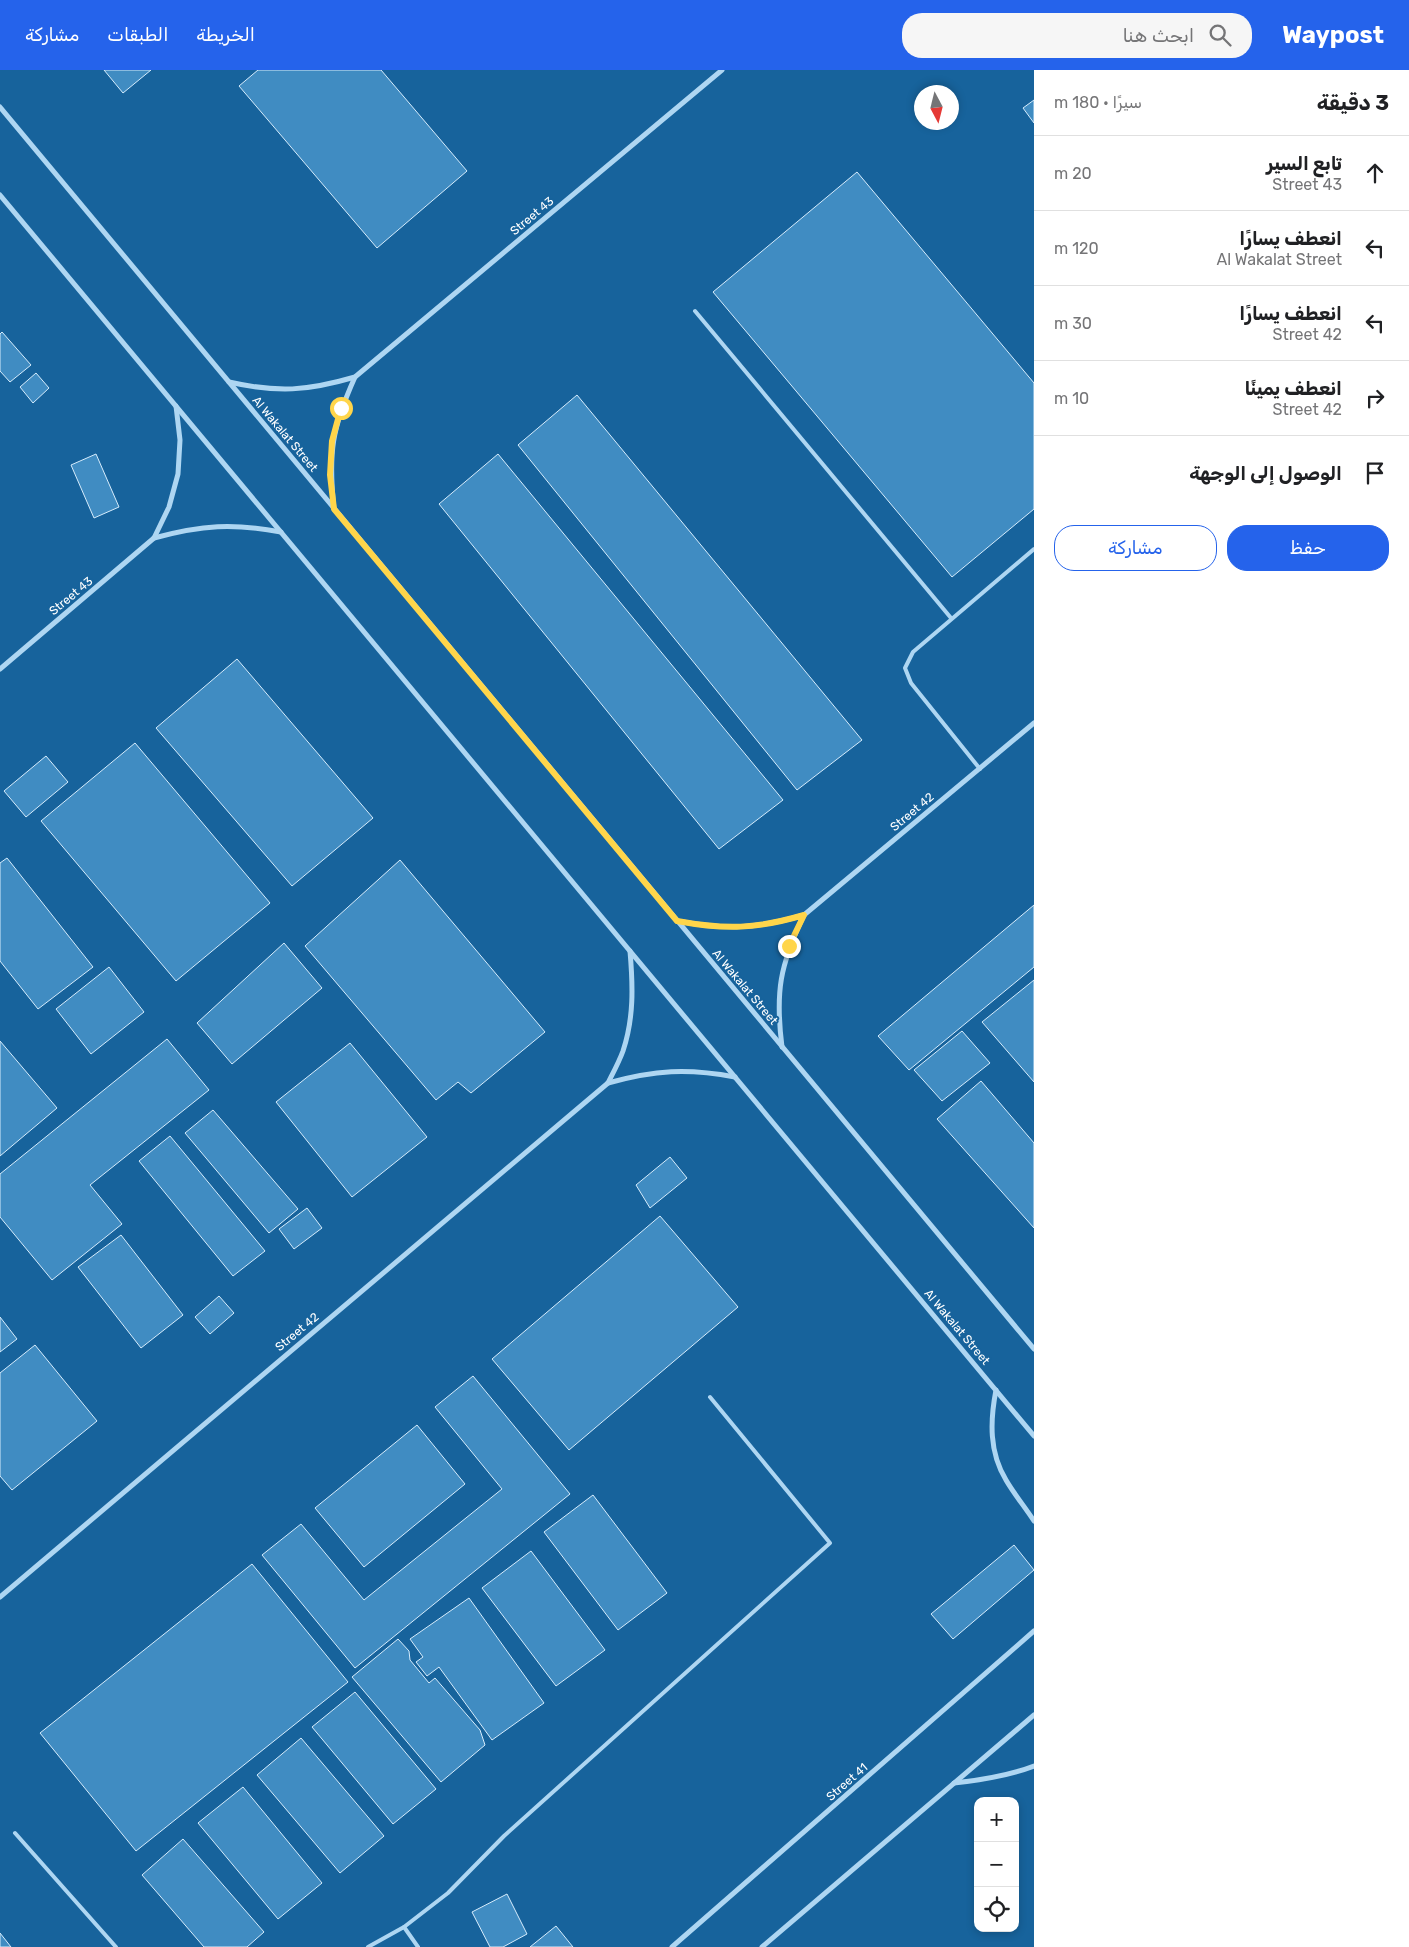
<!DOCTYPE html>
<html lang="ar">
<meta charset="utf-8">
<style>
body{margin:0;font-family:Rubik,"Noto Naskh Arabic",sans-serif;background:#f6f6f6;color:#202124;direction:rtl}
.controls{position:absolute;right:15px;bottom:15px;display:grid;overflow:hidden;border-radius:10px;box-shadow:0 2px 8px #0003}
.controls button{width:45px;height:45px;display:grid;place-items:center;padding:0;border:0;border-bottom:1px solid #e0e0e0;background:#fff;color:#202124;font:25px sans-serif}
.compass{position:absolute;left:914px;top:15px;width:45px;height:45px;border-radius:50%;background:#fff;box-shadow:0 2px 8px #0003;rotate:173deg}
.stop{position:absolute;width:15px;height:15px;margin:-11px;border:4px solid #ffd54a;border-radius:50%;background:#fff}
.stop.end{background:#ffd54a;border-color:#fff;box-shadow:0 1px 5px #0008}
.list{margin:0;padding:0;list-style:none}
h2{display:flex;justify-content:space-between;align-items:center;height:65px;margin:0;padding:0 20px;font-size:21px}
h2 small{font-size:16px;font-weight:400;color:#757577}
.list li{display:grid;grid-template-columns:32px 1fr auto;gap:15px;align-items:center;box-sizing:border-box;height:75px;padding:0 20px;border-top:1px solid #e0e0e0}
.list b{display:block;font-size:19px;white-space:nowrap}
.list p{margin:0;font-size:16px;white-space:nowrap;color:#757577}
.list em{font-size:16px;font-style:normal;color:#757577}
.actions{display:flex;gap:10px;padding:15px 20px}
.actions a{flex:1;padding:11px 0;border:1px solid #2563eb;border-radius:20px;text-align:center;font-size:18px;color:#2563eb}
.actions .main{background:#2563eb;color:#fff}
.icon{flex:none;width:28px;height:28px;fill:none;stroke:currentColor;stroke-width:2;stroke-linecap:round;stroke-linejoin:round}
.map{position:relative;flex:none;width:1034px;height:1877px;overflow:hidden;direction:ltr}
header{display:flex;align-items:center;gap:30px;box-sizing:border-box;height:70px;padding:0 25px;background:#2563eb;color:#fff}
header strong{font-size:24px}
nav{display:flex;gap:28px;margin-inline-start:auto;font-size:18px}
.search{width:350px;height:45px;background:#f6f6f6;display:flex;align-items:center;gap:12px;box-sizing:border-box;padding:0 18px;border-radius:20px;color:#757577;font-size:19px}
main{display:flex}
aside{flex:1;background:#fff}
.map>svg:first-child{display:block}
.building{fill:#408cc2;stroke:#d6ecfc}
.lines{fill:none;stroke-linecap:round;stroke-linejoin:round}
.lane{stroke:#aed6f2;stroke-width:4}
.street{stroke:#aed6f2;stroke-width:5}
.route{stroke:#ffd54a;stroke-width:6}
.labels{text-anchor:middle;dominant-baseline:central;stroke-width:4;stroke-linejoin:round;paint-order:stroke}
.street-label{font-size:12px;fill:#fff;stroke:#17639c}
</style>
<header>
<strong>Waypost</strong>
<div class="search"><svg class="icon" aria-label="search" viewBox="0 0 24 24"><circle cx="10" cy="10" r="6"/><path d="M15 15l6 6"/></svg>ابحث هنا</div>
<nav><a>الخريطة</a><a>الطبقات</a><a>مشاركة</a></nav>
</header>
<main>
<aside>
<h2>3 دقيقة<small>سيرًا · 180 m</small></h2>
<ul class="list">
<li><svg class="icon" aria-label="ahead" viewBox="0 0 24 24"><path d="M12 20V5M6 11l6-6 6 6"/></svg><div><b>تابع السير</b><p>Street 43</p></div><em>20 m</em></li>
<li><svg class="icon" aria-label="left" viewBox="0 0 24 24"><path d="M17 20v-9H6M10 6l-5 5 5 5"/></svg><div><b>انعطف يسارًا</b><p>Al Wakalat Street</p></div><em>120 m</em></li>
<li><svg class="icon" aria-label="left" viewBox="0 0 24 24"><path d="M17 20v-9H6M10 6l-5 5 5 5"/></svg><div><b>انعطف يسارًا</b><p>Street 42</p></div><em>30 m</em></li>
<li><svg class="icon" aria-label="right" viewBox="0 0 24 24"><path d="M7 20v-9h11M14 6l5 5-5 5"/></svg><div><b>انعطف يمينًا</b><p>Street 42</p></div><em>10 m</em></li>
<li><svg class="icon" aria-label="arrive" viewBox="0 0 24 24"><path d="M6 21V4h12l-3 4 3 4H6"/></svg><div><b>الوصول إلى الوجهة</b></div></li>
</ul>
<div class="actions"><a class="main">حفظ</a><a>مشاركة</a></div>
</aside>
<div class="map">
<svg width="1034" height="1877" viewBox="0 0 1034 1877">
<rect width="100%" height="100%" fill="#17639c"/>
<g class="building">
<path d="M104 0H151L123 23Z"/>
<path d="M258 0H381L467 101 377 178 239 16Z"/>
<path d="M1034 30V53L1023 38Z"/>
<path d="M857 102 1034 313V439L952 507 713 222Z"/>
<path d="M2 262 31 295 10 312 0 301V264Z"/>
<path d="M36 303 49 318 33 333 20 317Z"/>
<path d="M577 325 862 670 797 720 518 375Z"/>
<path d="M96 384 119 437 94 448 71 395Z"/>
<path d="M498 384 783 730 719 779 439 434Z"/>
<path d="M237 589 373 748 292 816 156 658Z"/>
<path d="M135 673 270 833 176 911 41 751Z"/>
<path d="M46 686 68 712 26 747 4 721Z"/>
<path d="M7 788 93 897 38 939 0 891V793Z"/>
<path d="M400 790 545 962 471 1023 458 1012 436 1030 305 876Z"/>
<path d="M1034 835V897L909 1000 878 966Z"/>
<path d="M284 873 322 918 232 994 197 953Z"/>
<path d="M109 897 144 942 91 984 56 939Z"/>
<path d="M1034 910V1012L982 952Z"/>
<path d="M962 961 990 993 942 1031 914 1000Z"/>
<path d="M167 969 209 1020 90 1115 122 1154 52 1210 0 1147V1104Z"/>
<path d="M0 971 57 1038 0 1086Z"/>
<path d="M350 973 427 1067 352 1127 276 1032Z"/>
<path d="M981 1011 1034 1073V1158L937 1049Z"/>
<path d="M213 1040 298 1139 269 1163 185 1063Z"/>
<path d="M170 1066 265 1181 233 1206 139 1091Z"/>
<path d="M670 1087 687 1108 650 1138 636 1115Z"/>
<path d="M307 1138 322 1158 294 1179 279 1159Z"/>
<path d="M660 1146 738 1237 569 1380 492 1289Z"/>
<path d="M121 1165 183 1245 141 1278 78 1197Z"/>
<path d="M219 1226 234 1243 210 1264 195 1247Z"/>
<path d="M0 1247 17 1269 0 1282Z"/>
<path d="M35 1275 97 1351 12 1420 0 1406V1303Z"/>
<path d="M473 1306 570 1424 355 1598 262 1485 301 1454 364 1530 502 1419 435 1337Z"/>
<path d="M417 1355 465 1414 364 1497 315 1438Z"/>
<path d="M593 1425 667 1523 618 1560 544 1462Z"/>
<path d="M1014 1475 1034 1500 953 1569 931 1544Z"/>
<path d="M531 1481 605 1580 556 1616 482 1518Z"/>
<path d="M252 1494 348 1612 136 1781 40 1663Z"/>
<path d="M469 1528 544 1633 492 1670 439 1597 427 1606 416 1592 423 1587 410 1569Z"/>
<path d="M398 1569 409 1581 410 1590 429 1613 435 1608 480 1660 485 1675 441 1712 352 1607Z"/>
<path d="M355 1622 436 1719 393 1754 312 1657Z"/>
<path d="M301 1668 384 1766 340 1803 257 1705Z"/>
<path d="M243 1717 322 1813 278 1849 198 1753Z"/>
<path d="M183 1769 264 1862 247 1877H204L142 1805Z"/>
<path d="M507 1824 527 1864 503 1877H490L472 1842Z"/>
<path d="M556 1856 573 1877H530Z"/>
<path d="M0 1863 11 1877H0Z"/>
</g>
<g class="lines">
<g class="lane">
<path d="M695 241 951 548"/>
<path d="M980 699 911 613 905 598 913 582 1034 479"/>
<path d="M15 1763 116 1877"/>
<path d="M404 1857 448 1823 504 1766 830 1473 710 1327"/>
<path d="M368 1877 404 1857 418 1877"/>
</g>
<g class="street">
<path d="M0 37 1034 1279"/>
<path d="M0 125 1034 1366"/>
<path d="M229 312C278 323 307 321 355 307L722 0"/>
<path d="M334 439C328 383 332 358 355 307"/>
<path d="M154 468C202 455 233 453 281 462"/>
<path d="M0 599 154 468 169 437 178 404 180 370 176 336"/>
<path d="M677 851C726 860 756 859 804 845L1034 653"/>
<path d="M782 977C775 922 780 895 804 845"/>
<path d="M608 1013C655 1000 687 998 735 1007"/>
<path d="M996 1320C990 1351 989 1382 1006 1410 1014 1424 1025 1437 1034 1451"/>
<path d="M0 1527 608 1013C613 1003 619 992 623 981 634 948 633 916 630 881"/>
<path d="M954 1713C982 1710 1008 1706 1034 1696"/>
<path d="M672 1877 1034 1561"/>
<path d="M762 1877 1034 1645"/>
</g>
</g>
<g class="lines">
<path class="route" d="M341 338 332 371 330 405 334 439 677 851C726 860 756 859 804 845L789 876"/>
</g>
<g class="labels">
<g class="street-label">
<text transform="translate(532 146) rotate(-40)">Street 43</text>
<text transform="translate(285 364) rotate(50)">Al Wakalat Street</text>
<text transform="translate(71 526) rotate(-40)">Street 43</text>
<text transform="translate(912 742) rotate(-40)">Street 42</text>
<text transform="translate(745 917) rotate(50)">Al Wakalat Street</text>
<text transform="translate(957 1257) rotate(50)">Al Wakalat Street</text>
<text transform="translate(297 1262) rotate(-40)">Street 42</text>
<text transform="translate(847 1712) rotate(-41)">Street 41</text>
</g>
</g>
</svg>
<div class="controls">
<button>+</button>
<button>−</button>
<button><svg class="icon" aria-label="locate" viewBox="0 0 24 24"><circle cx="12" cy="12" r="6"/><path d="M12 2v4M12 18v4M2 12h4M18 12h4"/></svg></button>
</div>
<svg class="compass" viewBox="-18 -18 36 36"><path d="M0-13l5 13h-10z" fill="#e53935"/><path d="M0 13l5-13h-10z" fill="#757577"/></svg>
<div class="stop" style="left:341px;top:338px"></div>
<div class="stop end" style="left:789px;top:876px"></div>
</div>
</main>
